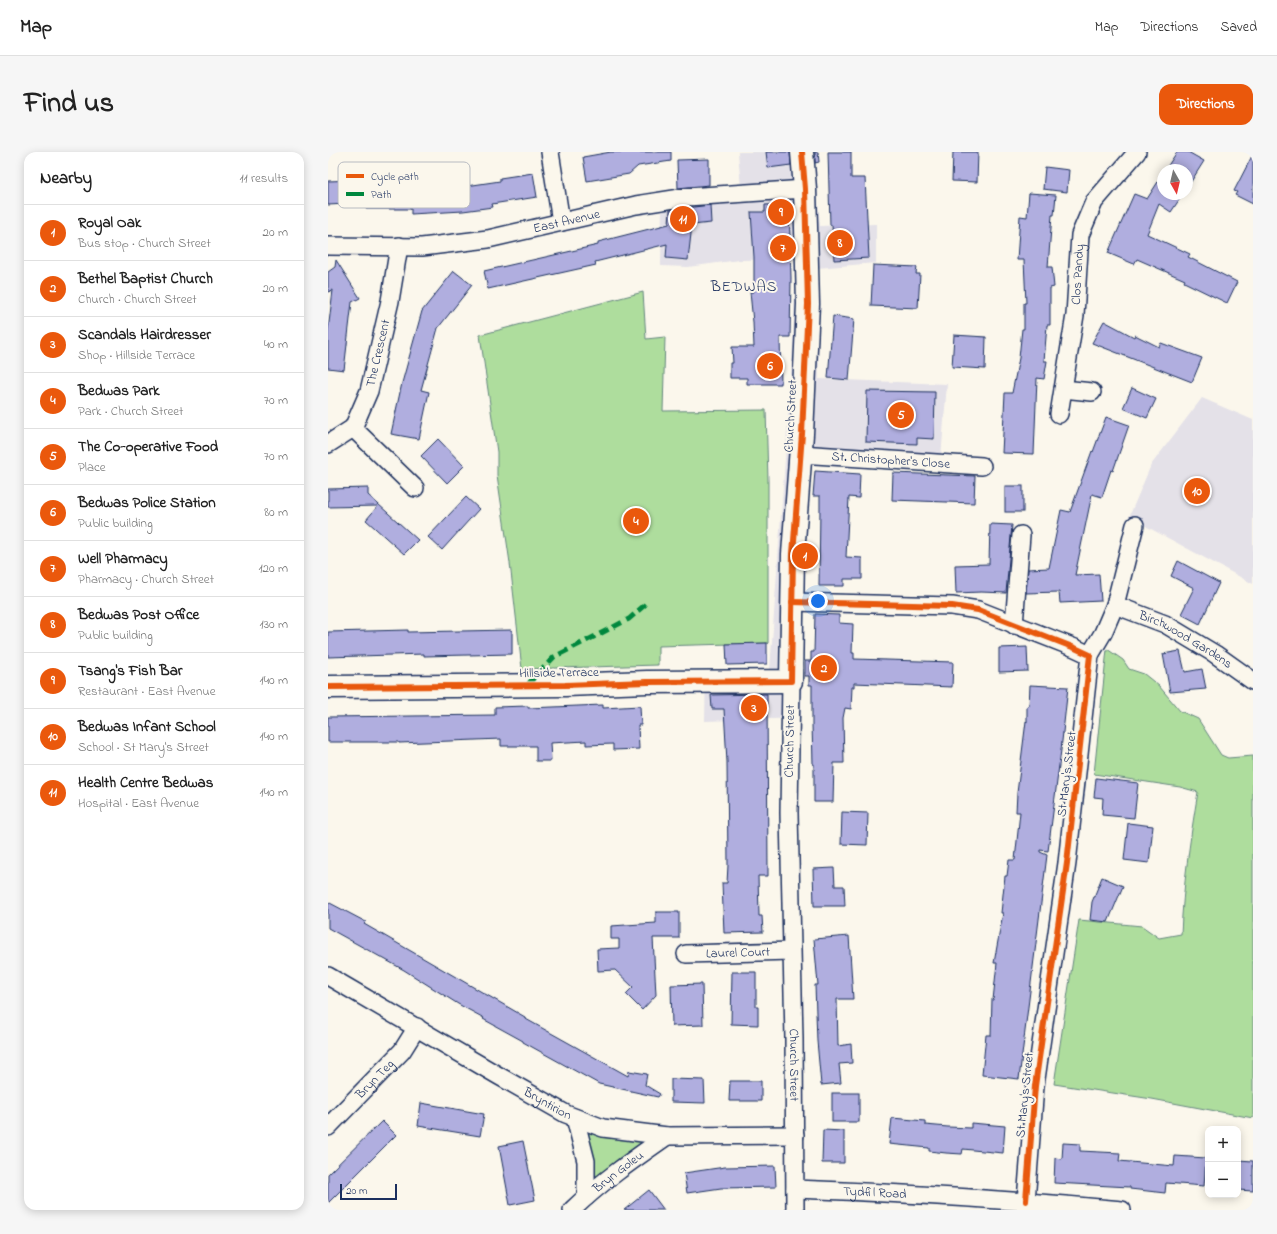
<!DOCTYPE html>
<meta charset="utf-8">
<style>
body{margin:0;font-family:"Indie Flower",sans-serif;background:#f6f6f6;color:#222}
.controls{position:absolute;right:12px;bottom:12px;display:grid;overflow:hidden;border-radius:8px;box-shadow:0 2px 10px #0003}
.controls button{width:36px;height:36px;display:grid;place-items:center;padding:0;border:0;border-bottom:1px solid #e0e0e0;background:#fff;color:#222;font:20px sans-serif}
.compass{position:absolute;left:829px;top:12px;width:36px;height:36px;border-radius:50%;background:#fff;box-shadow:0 2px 10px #0003;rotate:172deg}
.scale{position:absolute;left:12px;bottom:10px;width:57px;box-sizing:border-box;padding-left:4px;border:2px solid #1b2f5e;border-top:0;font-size:11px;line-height:14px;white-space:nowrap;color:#1b2f5e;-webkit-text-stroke:3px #fbf7ec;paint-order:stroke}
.you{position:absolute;left:490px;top:449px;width:14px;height:14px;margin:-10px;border:3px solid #fff;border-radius:50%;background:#1a73e8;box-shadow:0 0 0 6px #1a73e833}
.badge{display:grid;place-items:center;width:26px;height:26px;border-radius:50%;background:#ea580c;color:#fff;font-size:13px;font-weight:700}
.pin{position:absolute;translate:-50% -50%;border:2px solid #fff;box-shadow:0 1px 4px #0006}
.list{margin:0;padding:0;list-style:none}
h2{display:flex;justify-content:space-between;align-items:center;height:52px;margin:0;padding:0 16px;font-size:17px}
h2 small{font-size:13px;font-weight:400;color:#767676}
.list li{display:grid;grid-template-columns:26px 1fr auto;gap:12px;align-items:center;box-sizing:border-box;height:56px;padding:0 16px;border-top:1px solid #e0e0e0}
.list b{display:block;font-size:15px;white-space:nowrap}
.list p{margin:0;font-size:13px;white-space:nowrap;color:#767676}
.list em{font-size:13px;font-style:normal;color:#767676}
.map{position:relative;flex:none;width:925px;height:1058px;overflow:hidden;border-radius:12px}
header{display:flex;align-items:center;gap:24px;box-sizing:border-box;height:56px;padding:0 20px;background:#fff;border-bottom:1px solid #e0e0e0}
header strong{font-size:19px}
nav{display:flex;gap:22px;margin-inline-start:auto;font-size:14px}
.intro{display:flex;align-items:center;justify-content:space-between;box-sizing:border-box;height:96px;padding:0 24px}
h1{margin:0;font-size:28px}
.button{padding:10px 18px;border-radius:12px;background:#ea580c;color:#fff;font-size:14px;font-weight:700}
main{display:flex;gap:24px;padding:0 24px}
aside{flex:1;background:#fff;border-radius:12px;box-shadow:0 2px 10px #0003}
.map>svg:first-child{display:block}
.built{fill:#e4e1e8}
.green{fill:#aedd9d;stroke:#64867e}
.building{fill:#b0aedf;stroke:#1b2f5e}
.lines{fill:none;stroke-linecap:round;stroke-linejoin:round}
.street-casing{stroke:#1b2f5e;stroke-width:20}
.secondary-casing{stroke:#1b2f5e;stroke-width:25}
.street{stroke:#fbf7ec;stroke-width:17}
.secondary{stroke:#fbf7ec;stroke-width:22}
.quiet{stroke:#00873e;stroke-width:5;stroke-dasharray:10 5;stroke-linecap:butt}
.cycleway-casing{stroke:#fbf7ec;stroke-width:8}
.cycleway{stroke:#e8590c;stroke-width:6}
.labels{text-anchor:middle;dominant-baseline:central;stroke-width:4;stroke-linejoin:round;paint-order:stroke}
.street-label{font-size:13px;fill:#1b2f5e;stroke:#fbf7ec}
.quarter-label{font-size:15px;letter-spacing:1px;fill:#1b2f5e;stroke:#fbf7ec}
.key{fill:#fbf7ec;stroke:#b8bbc1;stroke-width:1}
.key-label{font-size:11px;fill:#1b2f5e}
</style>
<header>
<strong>Map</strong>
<nav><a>Map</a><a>Directions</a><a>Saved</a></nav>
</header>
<div class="intro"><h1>Find us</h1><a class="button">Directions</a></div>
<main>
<aside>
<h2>Nearby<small>11 results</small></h2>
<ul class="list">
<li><span class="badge">1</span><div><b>Royal Oak</b><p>Bus stop · Church Street</p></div><em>20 m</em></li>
<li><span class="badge">2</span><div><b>Bethel Baptist Church</b><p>Church · Church Street</p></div><em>20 m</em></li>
<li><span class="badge">3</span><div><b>Scandals Hairdresser</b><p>Shop · Hillside Terrace</p></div><em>40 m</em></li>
<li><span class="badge">4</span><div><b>Bedwas Park</b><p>Park · Church Street</p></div><em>70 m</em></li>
<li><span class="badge">5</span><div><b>The Co-operative Food</b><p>Place</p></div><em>70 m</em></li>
<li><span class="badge">6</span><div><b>Bedwas Police Station</b><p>Public building</p></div><em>80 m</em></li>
<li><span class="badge">7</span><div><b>Well Pharmacy</b><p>Pharmacy · Church Street</p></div><em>120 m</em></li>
<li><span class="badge">8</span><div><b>Bedwas Post Office</b><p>Public building</p></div><em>130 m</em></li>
<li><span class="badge">9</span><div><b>Tsang's Fish Bar</b><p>Restaurant · East Avenue</p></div><em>140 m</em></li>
<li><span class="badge">10</span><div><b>Bedwas Infant School</b><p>School · St Mary's Street</p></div><em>140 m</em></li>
<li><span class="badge">11</span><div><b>Health Centre Bedwas</b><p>Hospital · East Avenue</p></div><em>140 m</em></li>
</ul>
</aside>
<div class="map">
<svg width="925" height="1058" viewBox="0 0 925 1058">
<rect width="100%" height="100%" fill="#fbf7ec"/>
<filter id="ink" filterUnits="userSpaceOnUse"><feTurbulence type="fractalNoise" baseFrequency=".025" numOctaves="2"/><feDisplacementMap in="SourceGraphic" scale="8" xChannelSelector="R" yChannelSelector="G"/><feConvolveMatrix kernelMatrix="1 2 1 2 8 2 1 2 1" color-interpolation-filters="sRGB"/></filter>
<g filter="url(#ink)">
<g class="built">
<path d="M410 0H486L492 74 548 72V111L489 116 491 227 619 232 612 318 480 310 473 566 377 569 378 518H442L465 195 468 107 411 108 360 115 333 114 334 56 414 49Z"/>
<path d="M874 246 925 268V432L801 365 823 313Z"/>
</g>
<g class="green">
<path d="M315 140 318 187 337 185 335 259 438 258 440 328V491L330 494V513L194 517 182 411 169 323V300L152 183Z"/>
<path d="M779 497 795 508 801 517 816 522 831 534 852 559 870 567 893 603 900 606 925 604V966L824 947 726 932 751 768 814 774 831 786 853 782C855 734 862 687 870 640L852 635 766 622Z"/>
<path d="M247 966 339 984 258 1045Z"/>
</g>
<g class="building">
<path d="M283 0H343V9L310 14 301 22 259 29 255 5Z"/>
<path d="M438 0H462L463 13 440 16Z"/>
<path d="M487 0H490L491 10 487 11Z"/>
<path d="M500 0H523V26H537L541 106 506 108 504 73H502Z"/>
<path d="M625 0H650L649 30 624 29Z"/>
<path d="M849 0H860L876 9 859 36V18H837Z"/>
<path d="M925 2V52L907 43 909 40 906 39Z"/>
<path d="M381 7V33L350 36 349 8Z"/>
<path d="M717 15 741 18 739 40 715 37Z"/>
<path d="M205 21 209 45 164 52 165 55 135 59 83 62V57H38V51L0 53V29L28 28V33H73V40L118 37 172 29V26Z"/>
<path d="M835 22V42H855L843 60 831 52 819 82 862 102 860 105 909 130 899 151 856 130 857 128 809 107 806 112 780 101 806 42 819 47Z"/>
<path d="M701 41 728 43 726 63H724L720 115H724L726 135 722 136V173H719L716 209H719L716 227 709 226 706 302 674 301 677 241H684L691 206 694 177H696V151H698L696 108H689L692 64 699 65Z"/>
<path d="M461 52 463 126 462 185H452L453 232H419V226H402V211H405L404 195H426L425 170 422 140H426V105L423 60H437V53Z"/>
<path d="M382 53 383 71 364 73 360 108 338 106 339 92 267 110 268 113 160 137 156 119 270 93V90L341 72 342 58Z"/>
<path d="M8 108 32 146 24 150 16 218 0 216V179L5 138 0 140V120L7 115Z"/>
<path d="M545 113 589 115 588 122H592L590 156 543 154Z"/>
<path d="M126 119 144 133 110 176 93 238 101 240 91 287 63 282 74 231 94 159Z"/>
<path d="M505 164 526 167 521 228 500 226Z"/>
<path d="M776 169 806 185 807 183 831 195 833 191 874 206 864 230 764 191Z"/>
<path d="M626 183 658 185 657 217 624 215Z"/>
<path d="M804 236 828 247 819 266 795 256Z"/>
<path d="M539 239 607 240 606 287 589 286V292L538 290Z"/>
<path d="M778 265 801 273 785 319 783 318 774 345 764 342 747 423 771 422 773 449 732 451 731 440 698 441 700 417 721 416 733 358 742 360 764 299 765 300Z"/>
<path d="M110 287 136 314 119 331 93 304Z"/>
<path d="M487 319 532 322 531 346 521 345 518 405 534 406V427H516V434H491L492 356V344H485Z"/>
<path d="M565 321 647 324 646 351 564 348Z"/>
<rect x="677" y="334" width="18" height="26"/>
<path d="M40 336V343L90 388 76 402 38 368 50 354 0 355V337Z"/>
<path d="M138 345 151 357 114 398 100 385Z"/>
<path d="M662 372 684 373 678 441 653 440 628 441 627 413 661 412Z"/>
<path d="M850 409 891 431 872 472 853 462 866 436 843 424Z"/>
<path d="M487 462 511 463V471L525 472 524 501H526V507L625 510 624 535 526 531V535H524L523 557 517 556 515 566 516 611H506L505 650H486V612H485L484 572V533H481V524H477V509H483V500H486Z"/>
<path d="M80 478V480L184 478V502L96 504V502L0 505V480Z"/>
<path d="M439 491V512L399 513 398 492Z"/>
<path d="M699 495 700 519 671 520V496Z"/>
<path d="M852 499 857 520 874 517 878 537 842 540 835 502Z"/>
<path d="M702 533 740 535 733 598 720 699 712 698V700L719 703 691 927 654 923 658 883H663L664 847 665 848 669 811H666L675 761H673L677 724H679L681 708H687L692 660H688L689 641 698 569 699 570V554H701Z"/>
<path d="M439 542 440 724H430L431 764H434L435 780 396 781 394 731H399L400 713 399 610 396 557H384L383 543Z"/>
<path d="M275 553V556L312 554 313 573H310L311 597 285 598V592L258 593V589L222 591 223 609H208V594H173V587L71 591V590H0V565L167 563V555L200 554V556Z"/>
<path d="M768 626 810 631 806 666 774 663 775 646 766 645Z"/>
<path d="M514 660 540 661 539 693 513 692Z"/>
<path d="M800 671 825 674 821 711 796 708Z"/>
<path d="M506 716 507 734H516L517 754H486L485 717Z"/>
<path d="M774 725 795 734 780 770 762 768 764 750Z"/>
<path d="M0 750 38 770 36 772 197 865 196 866 300 924 301 919 319 922 317 933 332 942 330 945 271 932 195 890V889L155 867 156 866 130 852 76 818 0 776Z"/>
<path d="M328 760H351V786H325L328 843 314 858 298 842 305 835 287 818 270 819 269 797 291 796V787H283V774L328 771Z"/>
<path d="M521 784 525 847H509L510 894 523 892 524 911 511 912 513 931 493 933 489 889 487 833H490L486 787Z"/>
<path d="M404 820H428V855H430V873L403 872Z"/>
<path d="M374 832 375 873 344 874 343 833Z"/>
<path d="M343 927 376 928 377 951 343 950Z"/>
<path d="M402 929H433V949H401Z"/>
<rect x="504" y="941" width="27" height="29"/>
<path d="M93 951 156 962 152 984 90 974Z"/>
<path d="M564 966 597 969V973L620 975 643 976V971L677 974 675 1001 635 997 634 1002 618 1001 601 999V996L561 992Z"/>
<path d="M54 969 68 983 0 1051V1022Z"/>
<path d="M495 978 516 979V1011H494Z"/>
<path d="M195 989 207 1048 182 1053 171 994Z"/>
<path d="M735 991 752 992V999L792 1001 791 1009 846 1014 847 1004 878 1006 876 1034 838 1031 837 1041 802 1037V1035L726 1031 727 1006 734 1007Z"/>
<path d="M910 1008 925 1009V1039L910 1038Z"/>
<path d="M447 1014 448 1035 393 1036 359 1041 356 1021 397 1015Z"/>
<path d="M321 1038 336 1058H296Z"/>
</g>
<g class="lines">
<g class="street-casing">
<g id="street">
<path d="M222 0 233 70"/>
<path id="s1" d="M0 94 94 95 160 87 308 53 359 45 477 37"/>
<path d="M735 237 764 240"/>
<path id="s2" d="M731 262 747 163 752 83 766 50 809 0"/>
<path d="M25 276 87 336"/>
<path id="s3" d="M0 292 25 276 41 239 62 149 71 94"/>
<path id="s4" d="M472 302 654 314"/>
<path d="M464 450 624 454 650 458 747 496 762 503 739 711 707 934 698 1049"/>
<path id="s5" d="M787 453 837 472 887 502 925 529"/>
<path d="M686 473 693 383"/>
<path d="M762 503 775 481 787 453 807 373"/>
<path id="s6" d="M463 529 461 661 466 887 467 1058"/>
<path id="s7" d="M358 802 463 799"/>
<path id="s8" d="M0 824 171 924 238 962 275 976 339 984 467 983"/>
<path d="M247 966 258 1009V1045"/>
<path id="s9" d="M0 975 74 899 89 875"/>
<path id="s10" d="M467 1037C576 1041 685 1048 794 1058"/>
<path id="s11" d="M244 1058C273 1030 306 1007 339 984"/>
</g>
</g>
<g class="secondary-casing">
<path id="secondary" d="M0 535 237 533 319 530 463 529 465 402 474 282 480 152 477 37 474 0"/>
</g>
<use href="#street" class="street"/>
<use href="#secondary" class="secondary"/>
<path class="quiet" d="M199 533 226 505 301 467 320 450"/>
<g class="cycleway-casing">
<g id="cycleway">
<path d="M464 450 624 454 650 458 747 496 762 503 739 711 707 934 698 1049"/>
<path d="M0 535 237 533 319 530 463 529 465 402 474 282 480 152 477 37 474 0"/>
</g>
</g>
<use href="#cycleway" class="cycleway"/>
</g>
</g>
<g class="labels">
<g class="street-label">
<text stroke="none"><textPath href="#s1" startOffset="241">East Avenue</textPath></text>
<text stroke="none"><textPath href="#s2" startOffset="141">Clos Pandy</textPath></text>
<text stroke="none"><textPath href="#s3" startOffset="109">The Crescent</textPath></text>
<text transform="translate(463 264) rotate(-87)">Church Street</text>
<text stroke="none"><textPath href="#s4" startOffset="91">St. Christopher's Close</textPath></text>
<text stroke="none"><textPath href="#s5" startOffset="79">Birchwood Gardens</textPath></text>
<text transform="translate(231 521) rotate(-1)">Hillside Terrace</text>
<text transform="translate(462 589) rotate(-89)">Church Street</text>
<text transform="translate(739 622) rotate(-83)">St Mary's Street</text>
<text stroke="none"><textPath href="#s7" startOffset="52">Laurel Court</textPath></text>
<text stroke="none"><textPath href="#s6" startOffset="384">Church Street</textPath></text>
<text stroke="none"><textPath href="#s9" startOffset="67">Bryn Teg</textPath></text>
<text transform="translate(697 943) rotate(-84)">St Mary's Street</text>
<text stroke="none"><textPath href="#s8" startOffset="254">Bryntirion</textPath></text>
<text stroke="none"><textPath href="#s11" startOffset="60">Bryn Goleu</textPath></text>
<text stroke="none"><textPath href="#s10" startOffset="80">Tydfil Road</textPath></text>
</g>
<g class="quarter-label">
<text x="416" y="135">BEDWAS</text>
</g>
</g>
<rect x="10" y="10" width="132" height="46" rx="6" class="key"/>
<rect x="18" y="22" width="18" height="4" fill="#e8590c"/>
<rect x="18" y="40" width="18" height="4" fill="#00873e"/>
<g class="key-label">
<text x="43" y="28">Cycle path</text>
<text x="43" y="46">Path</text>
</g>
</svg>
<div class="controls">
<button>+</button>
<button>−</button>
</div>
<svg class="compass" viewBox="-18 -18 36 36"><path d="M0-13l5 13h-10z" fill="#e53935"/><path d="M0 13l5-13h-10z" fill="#767676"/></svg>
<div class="scale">20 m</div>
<div class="you"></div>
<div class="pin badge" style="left:477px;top:404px">1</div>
<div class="pin badge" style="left:496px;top:516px">2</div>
<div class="pin badge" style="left:426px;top:556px">3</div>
<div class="pin badge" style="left:308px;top:369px">4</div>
<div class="pin badge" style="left:573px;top:263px">5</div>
<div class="pin badge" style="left:442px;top:214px">6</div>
<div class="pin badge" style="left:455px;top:96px">7</div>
<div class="pin badge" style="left:512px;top:91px">8</div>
<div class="pin badge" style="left:453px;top:60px">9</div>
<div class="pin badge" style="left:869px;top:339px">10</div>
<div class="pin badge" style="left:355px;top:67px">11</div>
</div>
</main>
